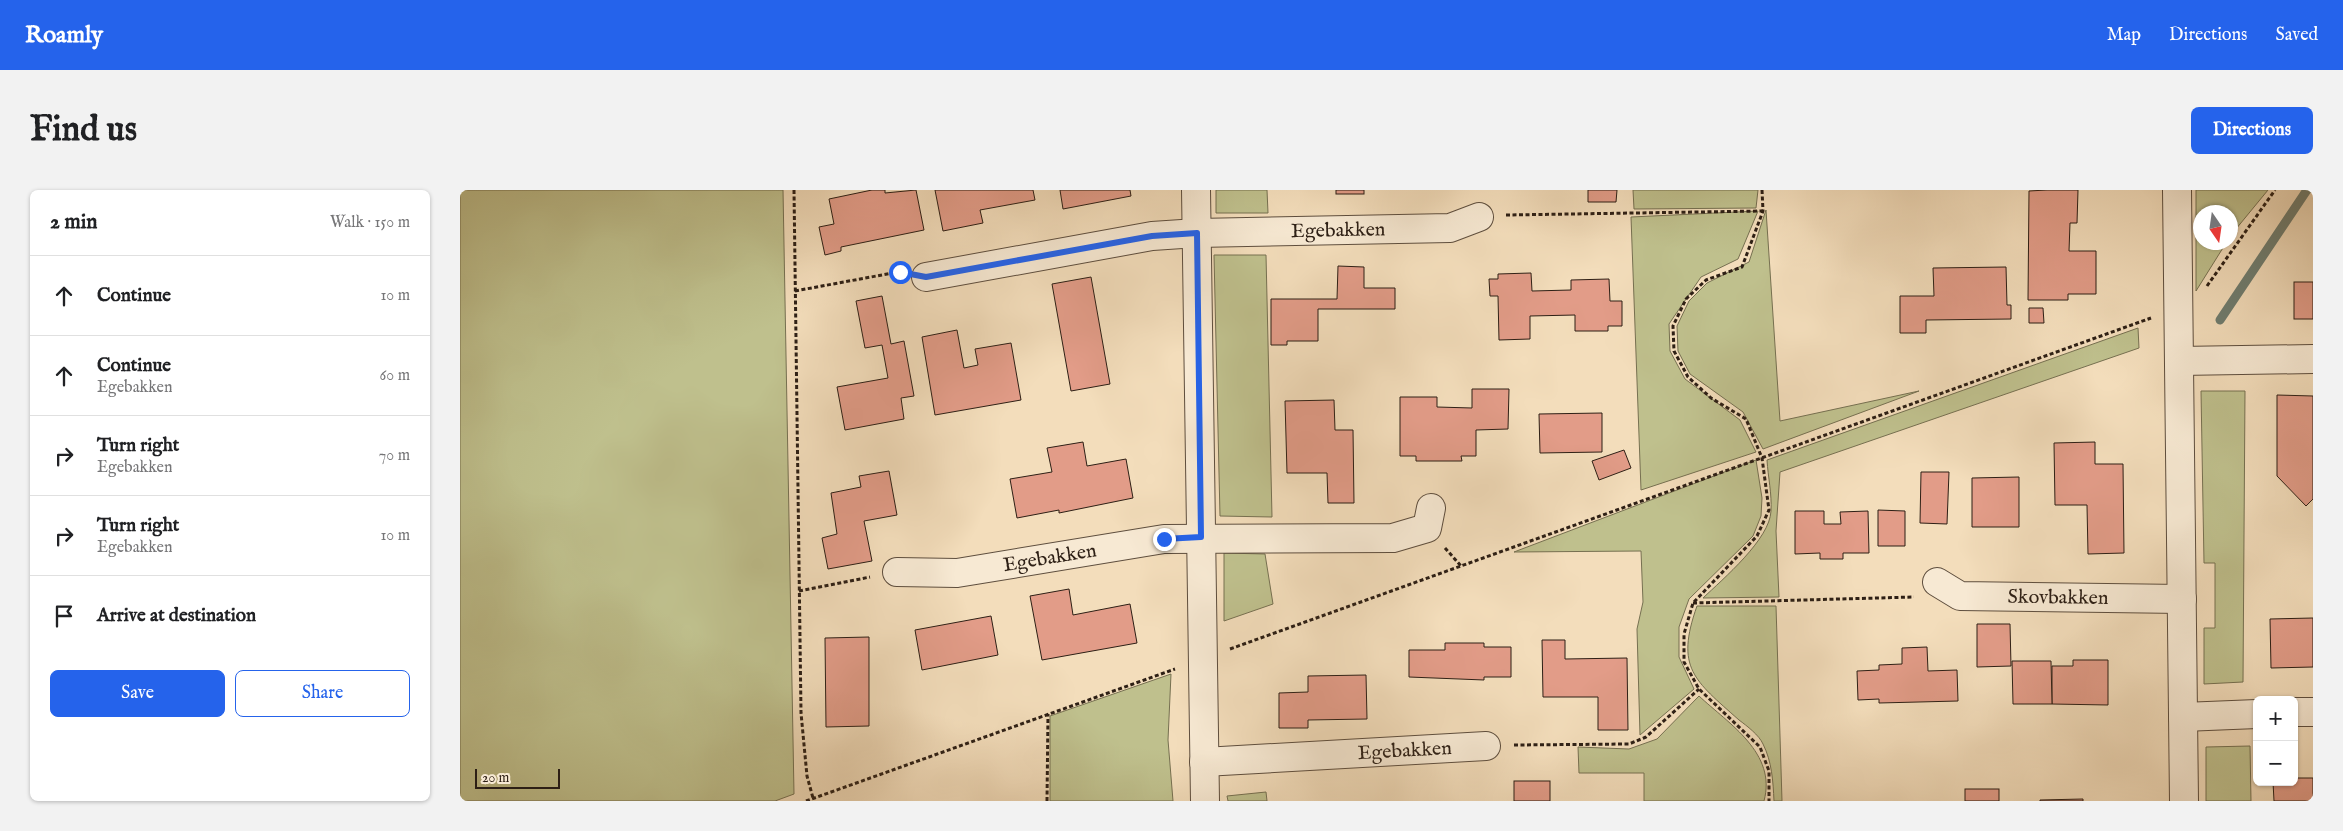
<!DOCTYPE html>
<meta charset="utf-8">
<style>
body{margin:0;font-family:"IM FELL English",serif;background:#f2f2f2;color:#202124}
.controls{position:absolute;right:15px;bottom:15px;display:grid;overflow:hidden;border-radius:8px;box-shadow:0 1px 4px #0004}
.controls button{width:45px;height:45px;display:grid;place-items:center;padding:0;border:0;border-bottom:1px solid #e0e0e0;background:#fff;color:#202124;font:25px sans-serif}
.compass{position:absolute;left:1733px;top:15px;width:45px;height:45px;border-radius:50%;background:#fff;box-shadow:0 1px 4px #0004;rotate:167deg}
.scale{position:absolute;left:15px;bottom:12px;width:85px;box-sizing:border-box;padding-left:5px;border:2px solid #2d1f15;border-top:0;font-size:14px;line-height:18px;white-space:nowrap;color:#2d1f15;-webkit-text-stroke:4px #f7e9d3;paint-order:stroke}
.stop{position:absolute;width:15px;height:15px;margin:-11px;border:4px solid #2563eb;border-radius:50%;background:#fff}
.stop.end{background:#2563eb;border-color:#fff;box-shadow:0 1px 5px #0008}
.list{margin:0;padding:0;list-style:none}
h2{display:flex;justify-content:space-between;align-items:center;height:65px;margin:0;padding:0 20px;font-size:21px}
h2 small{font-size:16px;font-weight:400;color:#757577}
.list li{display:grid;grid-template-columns:32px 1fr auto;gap:15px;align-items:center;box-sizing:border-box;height:80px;padding:0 20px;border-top:1px solid #e0e0e0}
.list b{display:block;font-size:19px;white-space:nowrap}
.list p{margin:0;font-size:16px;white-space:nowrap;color:#757577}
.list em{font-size:16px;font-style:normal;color:#757577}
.actions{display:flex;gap:10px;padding:15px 20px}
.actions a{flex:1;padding:11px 0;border:1px solid #2563eb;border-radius:8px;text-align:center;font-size:18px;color:#2563eb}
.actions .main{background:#2563eb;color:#fff}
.icon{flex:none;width:28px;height:28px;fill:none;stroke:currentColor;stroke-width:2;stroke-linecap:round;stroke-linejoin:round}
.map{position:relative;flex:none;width:1853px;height:611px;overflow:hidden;border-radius:8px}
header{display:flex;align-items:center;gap:30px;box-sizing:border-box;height:70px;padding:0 25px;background:#2563eb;color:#fff}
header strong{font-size:24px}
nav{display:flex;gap:28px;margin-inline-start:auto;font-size:18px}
.intro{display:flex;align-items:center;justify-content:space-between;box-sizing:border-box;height:120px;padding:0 30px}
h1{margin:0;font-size:35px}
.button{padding:12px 22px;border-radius:8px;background:#2563eb;color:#fff;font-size:18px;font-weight:700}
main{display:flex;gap:30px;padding:0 30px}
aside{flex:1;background:#fff;border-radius:8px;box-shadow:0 1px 4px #0004}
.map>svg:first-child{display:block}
.green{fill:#bfc08d;stroke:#767051}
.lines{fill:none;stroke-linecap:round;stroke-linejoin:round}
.stream{stroke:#6f7d70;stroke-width:9}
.building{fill:#e29c88;stroke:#2d1f15}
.minor-casing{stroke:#5e4e3e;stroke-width:30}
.path{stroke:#2d1f15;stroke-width:3;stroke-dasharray:4 2.5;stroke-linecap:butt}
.minor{stroke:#f7e9d3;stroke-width:28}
.route{stroke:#2563eb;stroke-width:6}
.labels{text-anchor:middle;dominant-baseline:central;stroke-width:5;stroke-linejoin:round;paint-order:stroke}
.street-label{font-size:20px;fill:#2d1f15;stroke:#f7e9d3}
</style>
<header>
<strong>Roamly</strong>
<nav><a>Map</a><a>Directions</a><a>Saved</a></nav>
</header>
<div class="intro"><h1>Find us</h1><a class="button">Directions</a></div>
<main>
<aside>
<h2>2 min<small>Walk · 150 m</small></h2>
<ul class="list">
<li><svg class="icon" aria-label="ahead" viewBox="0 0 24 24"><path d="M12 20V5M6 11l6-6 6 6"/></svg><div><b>Continue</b></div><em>10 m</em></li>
<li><svg class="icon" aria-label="ahead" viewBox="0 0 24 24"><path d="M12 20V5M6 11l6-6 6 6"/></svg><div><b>Continue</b><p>Egebakken</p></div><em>60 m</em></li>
<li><svg class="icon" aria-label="right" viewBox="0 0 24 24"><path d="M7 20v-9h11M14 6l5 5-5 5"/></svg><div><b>Turn right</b><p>Egebakken</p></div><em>70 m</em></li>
<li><svg class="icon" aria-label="right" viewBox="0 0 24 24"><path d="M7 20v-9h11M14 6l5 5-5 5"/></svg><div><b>Turn right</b><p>Egebakken</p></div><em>10 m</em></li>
<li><svg class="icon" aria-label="arrive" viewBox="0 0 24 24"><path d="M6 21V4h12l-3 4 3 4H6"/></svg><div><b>Arrive at destination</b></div></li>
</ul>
<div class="actions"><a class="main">Save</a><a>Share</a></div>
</aside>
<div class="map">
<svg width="1853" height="611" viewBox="0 0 1853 611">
<rect width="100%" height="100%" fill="#f3ddbb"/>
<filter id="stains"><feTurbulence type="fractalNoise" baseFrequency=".004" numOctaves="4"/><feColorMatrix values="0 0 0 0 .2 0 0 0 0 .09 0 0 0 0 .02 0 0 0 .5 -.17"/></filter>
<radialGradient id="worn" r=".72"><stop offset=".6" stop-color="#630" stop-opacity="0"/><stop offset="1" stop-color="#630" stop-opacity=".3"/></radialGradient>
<g class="green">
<path d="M0 0H323L334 604 315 611H0Z"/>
<path d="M756 0H807L808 23H756Z"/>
<path d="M1173 0H1298L1296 18 1174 19Z"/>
<path d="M1736 0H1808L1771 45 1770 22H1740V52L1766 53 1736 101Z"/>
<path d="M1306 20 1320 231 1459 201 1303 259 1283 222 1230 184 1218 161 1217 136 1229 111 1247 93 1289 72Z"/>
<path d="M1298 21 1278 69 1241 87 1209 134 1210 161 1225 189 1280 230 1296 262 1181 300 1171 27Z"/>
<path d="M754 65H806L812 327 760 326Z"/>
<path d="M1678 138 1679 158 1320 282 1316 341 1319 407 1243 408C1263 389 1310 349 1311 321 1312 304 1308 287 1307 270Z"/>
<path d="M1741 201H1785L1783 492 1744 494V438H1755V373H1744Z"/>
<path d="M1296 270 1302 308 1301 326 1293 346 1229 409 1219 437V467L1234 499 1180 545 1177 439 1183 412 1181 361 1054 362Z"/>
<path d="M764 363 805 364 813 414 764 431Z"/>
<path d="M1237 416H1316L1322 611H1314C1313 591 1312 572 1303 554 1299 545 1287 536 1279 530 1234 490 1215 478 1237 416Z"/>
<path d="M711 484 708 550 713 611H590V526Z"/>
<path d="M1239 506C1269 534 1317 563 1304 611H1184V583H1119L1118 557 1169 559 1197 549Z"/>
<path d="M1790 556 1791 611H1746V557Z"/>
<path d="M806 602 807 611H768L767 606Z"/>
</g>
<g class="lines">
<path class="stream" d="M1760 130 1847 0"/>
</g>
<g class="building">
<path d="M412 0H425V3L456 0 464 40 381 57V61L365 65 359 37 374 34 369 9Z"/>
<path d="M475 0H573L575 10 520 20 523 33 483 41Z"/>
<path d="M600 0H670L671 6 603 19Z"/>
<rect x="876" y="0" width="28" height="4"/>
<path d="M1128 0H1157L1156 12H1128Z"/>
<path d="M1587 0H1618L1617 33H1610L1609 61H1636V104H1608V110H1568L1569 1Z"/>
<path d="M878 76 904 77V98H935V119H858V151H827V155H811V109H877Z"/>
<path d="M1546 77 1547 115H1551V129L1466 130V143H1440V106H1474L1473 78Z"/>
<path d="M1071 83 1072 101 1111 100V90L1149 89 1150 111H1162V136H1148V141H1115V125L1070 126V149L1039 150 1038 106H1030L1029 89H1038V84Z"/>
<path d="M631 87 650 194 611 201 592 94Z"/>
<rect x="1834" y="92" width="19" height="37"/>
<path d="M422 106 431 154 444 151 454 206 441 208 444 229 385 240 377 197 428 188 422 155 405 158 396 111Z"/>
<path d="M1569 118H1583L1584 133H1569Z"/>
<path d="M497 140 504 178 518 175 515 159 551 153 561 210 475 225 462 147Z"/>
<path d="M1012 199H1049L1048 239 1016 240V266H1001L1002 271H956V266H940V207H977V217L1012 218Z"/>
<path d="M1817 205 1853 206V309L1846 316 1817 286Z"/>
<path d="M874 210 875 240H893L894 313H868L867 283H827L825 211Z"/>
<path d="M1142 223V262L1080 263 1079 224Z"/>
<path d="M623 252 627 276 666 269 673 308 599 323V320L557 328 550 289 592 282 587 258Z"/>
<path d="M1635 252V274H1663L1664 363 1628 364 1627 315H1595L1594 253Z"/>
<path d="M1164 260 1171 278 1139 290 1132 271Z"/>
<path d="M429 281 437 325 404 331 412 371 368 379 362 348 377 344 371 303 401 297 399 286Z"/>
<path d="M1461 282H1489L1487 334 1460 333Z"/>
<path d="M1559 287V337H1512V288Z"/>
<path d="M1418 320 1445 321V356H1418Z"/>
<path d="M1335 321H1364V334H1381L1380 322 1408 321 1409 363H1383V369H1360V363L1335 364Z"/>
<path d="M609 399 613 425 670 414 677 453 582 470 570 406Z"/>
<path d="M531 426 538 465 462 480 455 440Z"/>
<path d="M1853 428V477L1811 478 1810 429Z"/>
<path d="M1517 434H1550L1551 476 1517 477Z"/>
<path d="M409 447V536L366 537 365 448Z"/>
<path d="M1082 450H1105V469L1167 468 1168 540H1138V507H1083Z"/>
<path d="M985 453H1024V457H1051V487H1024V490L949 487V460H985Z"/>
<path d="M1467 457 1468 481 1497 480 1498 511 1419 513V509L1398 510 1397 481 1419 480V475L1442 474V458Z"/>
<path d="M1613 470H1648V515L1592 514V476H1613Z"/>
<path d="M1552 471H1591L1592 514H1553Z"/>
<path d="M906 485 907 529 848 530V538H819V503L848 502V486Z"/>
<path d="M1834 588H1853V611H1814L1813 592H1834Z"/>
<rect x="1054" y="591" width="36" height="20"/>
<rect x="1505" y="599" width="34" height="12"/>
<path d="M1623 609V611H1580V610Z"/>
</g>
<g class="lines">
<g class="minor-casing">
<g id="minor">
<path d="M736 0 745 611"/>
<path d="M1717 0 1724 611"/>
<path id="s1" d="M466 87 692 46 737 43 990 38 1019 27"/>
<path d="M1719 171 1853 169"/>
<path id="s2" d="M437 382 497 383 704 349 933 348 967 338 971 318"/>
<path id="s3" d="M1477 392 1500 406 1722 409"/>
<path d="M1834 522H1853"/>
<path d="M1723 527 1797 524"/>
<path id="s4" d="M744 572 1026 556"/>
</g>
</g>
<g class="path">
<path d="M334 0 341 523 347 586 353 608"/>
<path d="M1302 0 1303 21 1282 77 1246 90 1226 109 1213 136 1214 161 1228 187 1251 208 1286 229 1302 268 1309 320 1297 346 1233 413 1224 444V472L1239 499 1300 557 1309 581V611"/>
<path d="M1046 25 1303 21"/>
<path d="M1747 96 1815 0"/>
<path d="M335 101 438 82"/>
<path d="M985 358 1001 376"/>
<path d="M339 401 410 387"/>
<path d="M1233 413 1454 407"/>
<path d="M770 459 1691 128"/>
<path d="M1054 555 1169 554 1186 547 1239 499"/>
<path d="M346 611 715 479"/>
<path d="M587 611 588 524"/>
</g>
<use href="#minor" class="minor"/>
</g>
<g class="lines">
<path class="route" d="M440 82 466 87 692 46 737 43 741 347 704 349"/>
</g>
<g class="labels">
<g class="street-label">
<text stroke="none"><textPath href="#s1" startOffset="416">Egebakken</textPath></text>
<text stroke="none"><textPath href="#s2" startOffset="154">Egebakken</textPath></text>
<text stroke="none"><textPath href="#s3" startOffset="125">Skovbakken</textPath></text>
<text stroke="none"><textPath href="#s4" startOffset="201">Egebakken</textPath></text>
</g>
</g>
<rect width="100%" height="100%" filter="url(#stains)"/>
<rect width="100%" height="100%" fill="url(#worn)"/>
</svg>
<div class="controls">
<button>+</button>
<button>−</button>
</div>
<svg class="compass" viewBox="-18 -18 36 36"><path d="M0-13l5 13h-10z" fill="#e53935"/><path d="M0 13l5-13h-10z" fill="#757577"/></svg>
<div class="scale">20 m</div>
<div class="stop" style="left:440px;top:82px"></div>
<div class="stop end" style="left:704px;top:349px"></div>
</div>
</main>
